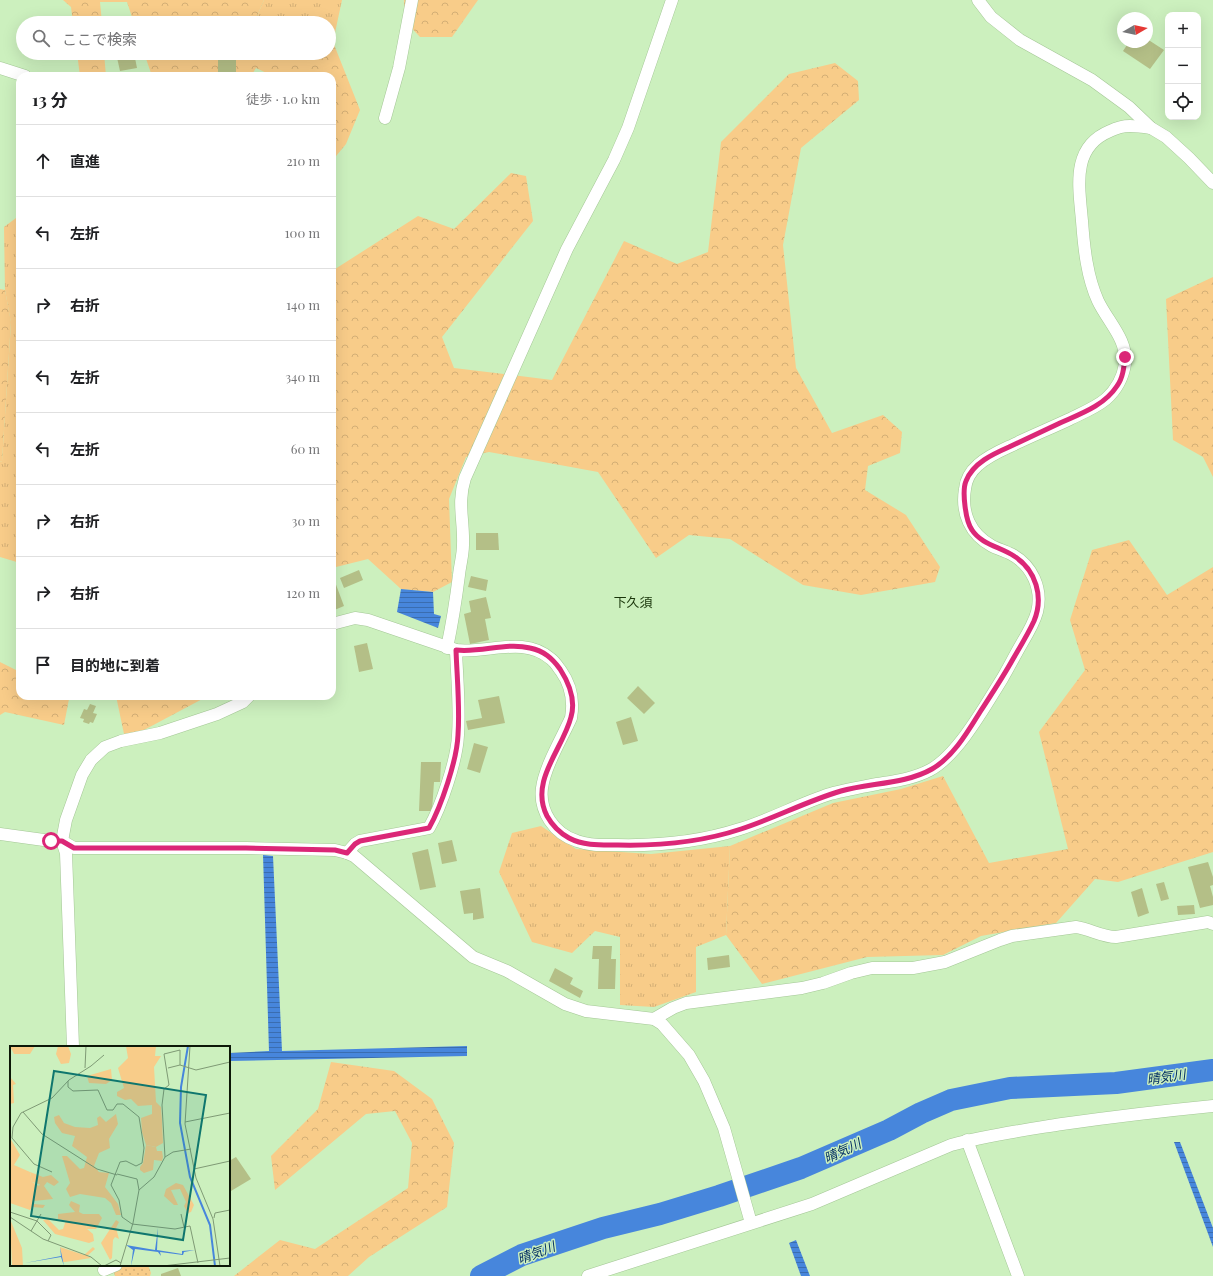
<!DOCTYPE html>
<html lang="ja">
<meta charset="utf-8">
<style>
body{margin:0;font-family:"Playfair Display","Noto Sans JP",serif;background:#f2f2f2;color:#202124}
.controls{position:absolute;right:12px;top:12px;display:grid;overflow:hidden;border-radius:8px;box-shadow:0 4px 16px #0002}
.controls button{width:36px;height:36px;display:grid;place-items:center;padding:0;border:0;border-bottom:1px solid #e0e0e0;background:#fff;color:#202124;font:20px sans-serif}
.compass{position:absolute;left:1117px;top:12px;width:36px;height:36px;border-radius:50%;background:#fff;box-shadow:0 4px 16px #0002;rotate:81deg}
.stop{position:absolute;width:12px;height:12px;margin:-9px;border:3px solid #db2777;border-radius:50%;background:#fff}
.stop.end{background:#db2777;border-color:#fff;box-shadow:0 1px 4px #0008}
.list{margin:0;padding:0;list-style:none}
h2{display:flex;justify-content:space-between;align-items:center;height:52px;margin:0;padding:0 16px;font-size:17px}
h2 small{font-size:13px;font-weight:400;color:#757577}
.list li{display:grid;grid-template-columns:26px 1fr auto;gap:12px;align-items:center;box-sizing:border-box;height:72px;padding:0 16px;border-top:1px solid #e0e0e0}
.list b{display:block;font-size:15px;white-space:nowrap}
.list em{font-size:13px;font-style:normal;color:#757577}
.icon{flex:none;width:22px;height:22px;fill:none;stroke:currentColor;stroke-width:2;stroke-linecap:round;stroke-linejoin:round}
.map{position:relative;flex:none;width:1213px;height:1276px;overflow:hidden}
.search{position:absolute;background:#fff;box-shadow:0 4px 16px #0002;left:16px;top:16px;width:320px;height:44px;display:flex;align-items:center;gap:10px;box-sizing:border-box;padding:0 14px;border-radius:22px;color:#757577;font-size:15px}
.panel{position:absolute;background:#fff;box-shadow:0 4px 16px #0002;left:16px;top:72px;width:320px;height:628px;border-radius:12px}
.map>svg:first-child{display:block}
.grass{fill:url(#grass-tufts)}
.forest{fill:url(#forest-crowns)}
.park{fill:url(#park-dots)}
.water{fill:url(#water-rules)}
.lines{fill:none;stroke-linecap:round;stroke-linejoin:round}
.river{stroke:#4786dc;stroke-width:22}
.building{fill:#b4bf87}
.street-casing{stroke:#a4c796;stroke-width:13}
.street{stroke:#fff;stroke-width:12}
.route{stroke:#db2777;stroke-width:5}
.labels{text-anchor:middle;dominant-baseline:central;stroke-width:3;stroke-linejoin:round;paint-order:stroke}
.neighbourhood-label{font-size:13px;fill:#19350a;stroke:#ccf0be}
.water-label{font-size:13px;font-style:italic;fill:#022d63;stroke:#ccf0be}
.inset-river{fill:none;stroke:#4786dc;stroke-width:2}
.inset-road{fill:none;stroke:#7f9a75;stroke-width:1}
.view{fill:#0f766e;fill-opacity:0.15;stroke:#0f766e;stroke-width:2}
.inset-edge{fill:none;stroke:#0c1807;stroke-width:2}
</style>
<div class="map">
<svg width="1213" height="1276" viewBox="0 0 1213 1276">
<defs>
<pattern id="grass-tufts" width="24" height="20" patternUnits="userSpaceOnUse"><rect width="24" height="20" fill="#f8cc89"/><path d="M3 7l-1-3M5 7V3M7 7l1-3M15 17l-1-3M17 17v-4M19 17l1-3" fill="none" stroke="#d3ae75"/></pattern>
<pattern id="forest-crowns" width="20" height="18" patternUnits="userSpaceOnUse"><rect width="20" height="18" fill="#f8cc89"/><path d="M2 6a3 3 0 1 1 6 0M12 15a3 3 0 1 1 6 0" fill="none" stroke="#d3ae75"/></pattern>
<pattern id="park-dots" width="8" height="8" patternUnits="userSpaceOnUse"><rect width="8" height="8" fill="#f8cc89"/><path d="M2 2h.1M6 6h.1" fill="none" stroke="#d3ae75" stroke-width="1.8" stroke-linecap="round"/></pattern>
<pattern id="water-rules" width="6" height="5" patternUnits="userSpaceOnUse"><rect width="6" height="5" fill="#4786dc"/><path d="M0 2.5h6" fill="none" stroke="#3a6db0"/></pattern>
</defs>
<rect width="100%" height="100%" fill="#ccf0be"/>
<g class="grass">
<path d="M264 0H342L333 42H329V23H254Z"/>
<path d="M20 215V563L0 557V462L2 461 11 323 5 290 4 227Z"/>
<path d="M541 826 576 849 651 854 730 846 726 935 696 947V992L654 1007 620 1005V937L595 931 572 953 532 942 499 872 512 833Z"/>
</g>
<g class="forest">
<path d="M63 0H264L254 23H134L127 2H100L102 23H73L71 7Z"/>
<path d="M404 0H478L452 37H420L404 20Z"/>
<path d="M329 42H333L360 110 346 144 332 161V76H273L256 68 251 76H152L144 53H329Z"/>
<path d="M77 53H104L106 76H80Z"/>
<path d="M835 63 858 81 859 100 801 148 783 245 796 368 832 433 883 415 902 432 900 453 868 466 865 490 906 515 940 567 935 582 861 595 803 585 730 539 689 535 656 558 598 472 489 452 466 457 449 499 452 582 433 592 401 589 368 559 332 568V271L418 216 454 229 511 173 526 176 533 221 442 337 454 368 552 380 624 241 677 264 708 252 721 142 789 74Z"/>
<path d="M1213 277V477L1203 457 1173 440 1166 299Z"/>
<path d="M0 289 5 290 11 322 2 461 0 462Z"/>
<path d="M1129 540 1167 595 1213 567V852L1118 882 1095 879 1056 923 981 936 943 955 867 957 762 984 726 935 730 846 833 803 901 789 943 776 989 863 1068 849 1039 732 1085 670 1070 620 1092 550Z"/>
<path d="M0 662 20 672V696H64L69 699 64 725 5 712 0 715Z"/>
<path d="M116 696H208L144 730 124 734Z"/>
<path d="M331 1062 394 1071 432 1099 454 1143 447 1207 369 1257 348 1276H234L280 1240 315 1249 408 1188 412 1143 395 1111 366 1114 275 1190 271 1156 318 1109Z"/>
</g>
<path class="park" d="M112 1265H148L151 1273 150 1276H115Z"/>
<g class="water">
<path d="M401 589 433 592 434 614 441 616 438 628 397 612Z"/>
<path d="M263 855 273 856 282 1051 467 1046V1056L229 1061V1053L269 1051Z"/>
<path d="M1174 1142H1180L1213 1228V1247Z"/>
<path d="M796 1240 810 1276H801L789 1243Z"/>
</g>
<g class="lines">
<path class="river" d="M481 1276 522 1255 603 1228 660 1214 719 1196 801 1168 889 1130 921 1113 951 1100 1010 1088 1116 1083 1213 1070"/>
</g>
<g class="building">
<path d="M63 18 64 23H47V21Z"/>
<path d="M1147 39 1164 50 1150 69 1123 51 1129 42H1147Z"/>
<path d="M116 53H134L137 68 120 71Z"/>
<path d="M236 58V73L218 74V59Z"/>
<path d="M476 533H498L499 550H476Z"/>
<path d="M359 570 363 580 344 588 340 578Z"/>
<path d="M471 576 488 580 486 591 468 587Z"/>
<path d="M335 582 344 606 332 611V583Z"/>
<path d="M486 597 491 618 485 619 489 640 470 644 464 614 471 612 469 601Z"/>
<path d="M367 643 373 669 359 672 354 646Z"/>
<path d="M638 686 655 703 644 714 627 698Z"/>
<path d="M499 696 505 723 468 730 466 721 482 718 478 700Z"/>
<path d="M90 704 96 706 93 713 97 714 93 723 90 722 89 724 83 722 84 719 80 718 84 709 87 710Z"/>
<path d="M631 717 638 741 623 745 616 722Z"/>
<path d="M474 743 488 747 480 773 467 769Z"/>
<path d="M421 762H441L440 782H434L432 811H419Z"/>
<path d="M452 840 457 861 442 864 438 843Z"/>
<path d="M428 849 436 887 420 890 412 853Z"/>
<path d="M1208 862 1213 877V885L1210 886 1213 897V905L1200 908 1188 867Z"/>
<path d="M1164 882 1169 899 1161 901 1156 884Z"/>
<path d="M480 888 484 918 473 920V913L464 914 460 891Z"/>
<path d="M1142 888 1149 913 1138 917 1131 892Z"/>
<path d="M1194 905 1195 914 1178 915 1177 906Z"/>
<path d="M593 946H612L611 959H616L615 989H598L599 959H592Z"/>
<path d="M729 955 730 967 708 970 707 958Z"/>
<path d="M555 968 573 978 570 984 583 991 580 998 549 981Z"/>
<path d="M236 1157 251 1179 231 1191 229 1188V1161Z"/>
<path d="M178 1268 181 1276H161V1274Z"/>
</g>
<g class="lines">
<g class="street-casing">
<g id="street">
<path d="M978 0 991 17 1020 40 1092 80 1129 107 1151 128 1166 137 1189 158 1213 183"/>
<path d="M0 68 25 76"/>
<path d="M385 118 399 68 412 0"/>
<path d="M332 624 355 618 368 620 456 650C487 654 524 635 551 659 555 662 558 667 561 671 571 685 574 701 571 718 562 738 545 766 542 788 539 811 554 834 577 841 590 846 604 845 617 845 659 846 700 842 740 829 770 820 799 804 830 794 845 790 861 787 877 784 895 781 913 779 930 770 958 755 985 706 1002 679 1009 667 1015 655 1022 643 1028 633 1034 623 1037 612 1043 589 1032 565 1011 554 1005 551 998 549 992 546 970 534 961 513 965 489 966 479 971 471 978 465 990 454 1005 449 1019 442 1036 434 1053 427 1070 419 1082 413 1095 408 1106 399 1116 390 1123 377 1125 364 1128 340 1108 322 1098 301 1087 277 1084 248 1082 221 1079 186 1071 147 1110 131 1116 128 1123 126 1130 126 1137 126 1144 127 1151 128"/>
<path d="M447 648C452 624 456 599 459 575 460 565 463 555 463 545 464 520 457 503 465 478L567 249 614 160 628 128 672 0"/>
<path d="M0 834 51 841H62L74 848H246L335 850 347 853 354 856 473 957 507 971 565 1004 586 1011 654 1019 662 1024 689 1055 704 1081 724 1128 751 1223"/>
<path d="M347 853 355 844 360 841 429 828C441 807 457 760 458 735 460 708 457 678 456 650"/>
<path d="M654 1019 673 1008 686 1003 802 988 823 983 851 973 872 968H913L945 962 1000 940 1012 936 1076 927C1090 929 1102 937 1116 937L1208 922 1213 924"/>
<path d="M73 1047 66 853 62 841 66 820 82 775 91 760 105 747 121 741 160 733 217 714 243 702 249 696"/>
<path d="M967 1140 1018 1276"/>
<path d="M104 1270 116 1265"/>
<path d="M588 1276 812 1204 951 1145C988 1135 1025 1130 1062 1124 1112 1117 1162 1111 1213 1106"/>
</g>
</g>
<use href="#street" class="street"/>
</g>
<g class="lines">
<path class="route" d="M51 841H62L74 848H246L335 850 347 853 355 844 360 841 429 828C441 807 457 760 458 735 460 707 457 678 456 650 481 653 506 642 530 648 544 651 552 658 560 669 569 683 576 700 571 717 563 749 529 781 547 816 552 825 560 833 569 838 584 846 601 845 618 845 659 846 702 842 741 829 775 818 807 801 841 791 869 783 906 784 932 769 953 757 967 733 980 712 991 695 1003 677 1013 659 1020 647 1028 634 1034 621 1044 597 1036 570 1014 556 1000 547 981 544 972 530 967 523 966 514 965 506 964 498 963 488 966 481 973 463 993 454 1009 447 1026 439 1043 431 1060 423 1080 414 1104 406 1117 386 1123 378 1124 367 1125 357"/>
</g>
<g class="labels">
<g class="neighbourhood-label">
<text x="633" y="601">下久須</text>
</g>
<g class="water-label">
<text transform="translate(1166 1076) rotate(-8)">晴気川</text>
<text transform="translate(842 1150) rotate(-25)">晴気川</text>
<text transform="translate(536 1252) rotate(-21)">晴気川</text>
</g>
</g>
<g transform="translate(10 1046)">
<rect width="220" height="220" fill="#ccf0be"/>
<path d="M136 99 146 101 147 105H152L153 111 152 115 144 114 143 124 134 127 130 124V121L133 117ZM20 126 33 131 32 139 22 136ZM61 155 70 159 69 166 73 168H89L92 172 86 183H77L76 178 48 173V168L65 166 59 159ZM0 173 12 202 13 220H2Z" fill="#f8cc89"/>
<path d="M0 0H25L20 8H4ZM48 0H58L61 8 59 17 51 18 46 8ZM116 0H146L145 10H151L144 21 146 56 151 61 152 75 153 97 146 101 136 99 132 86 131 72 142 68V59L128 60 121 53 115 54 107 50V46L114 42 108 22 118 12ZM101 23 102 34 96 38 79 37 77 30ZM0 31 6 38 3 39 4 57 0 58ZM106 68 108 78 99 93 100 102 89 107 84 120 89 126 99 127 95 141 108 158 111 169H106L101 157 95 152 70 148 60 151 56 143 60 137 52 110H57L70 123 74 122 77 111 62 100 65 90 52 87 45 77 44 71 49 69 54 77 65 81 80 82 88 79 87 72 90 70 96 76ZM0 92 10 109 4 119 20 126 22 136 29 140 33 131 41 129 49 136 44 140 37 136 34 140 43 153 24 155V158L35 159 33 162 23 161 20 164 0 157ZM166 137 173 139 184 159 181 166 178 167 174 160 176 156 170 143 161 144 168 159H164L154 150 156 143ZM38 173 49 184 53 183 56 174 76 178 77 183 83 188 84 195 79 197 45 188 33 174ZM106 174 109 176 106 182 109 193 105 191 103 194 102 212 100 214 91 197Z" fill="#f8cc89"/>
<path d="M50 201 74 209 83 201 85 203 77 210 81 212 55 216H53Z" fill="#f8cc89"/>
<path d="M148 182 147 204 172 208V205L185 204 174 206 173 209 150 206 151 210 148 206 125 203 121 220 123 204 116 199 145 204ZM50 201 54 220 51 211 15 217 51 210Z" fill="#4786dc"/>
<path class="inset-river" d="M178 0 171 41 170 77 180 131 200 179 205 220"/>
<path class="inset-road" d="M180 0 175 78 186 132 203 173 210 220M75 22 76 0M158 22 170 19 186 24 220 16M58 35V41L63 45 88 44 97 64H103L107 58H113L129 71 134 102 132 117 126 120 116 115 110 116 101 139 109 154 112 171 122 178 165 183 180 180 188 217M13 66 32 88 87 123 107 129M175 76 220 67M155 111 163 106 181 103M184 123 220 115M42 126 24 118 2 92 3 81 11 67 42 52 59 34 81 20 94 9M107 128 127 133 129 144 123 177 110 220M129 144 144 131 155 111 152 59 154 43 159 39 154 8 170 4V19M0 166 27 175 41 189 38 195M171 168 174 181M0 171 33 193 81 211 92 220M204 172 205 167 220 164M21 185 31 168M94 220 106 214 111 217M153 220 220 212"/>
<path class="view" d="M44 25 196 49 173 194 21 170Z"/>
<rect width="220" height="220" class="inset-edge"/>
</g>
</svg>
<div class="controls">
<button>+</button>
<button>−</button>
<button><svg class="icon" aria-label="locate" viewBox="0 0 24 24"><circle cx="12" cy="12" r="6"/><path d="M12 2v4M12 18v4M2 12h4M18 12h4"/></svg></button>
</div>
<svg class="compass" viewBox="-18 -18 36 36"><path d="M0-13l5 13h-10z" fill="#e53935"/><path d="M0 13l5-13h-10z" fill="#757577"/></svg>
<div class="stop" style="left:51px;top:841px"></div>
<div class="stop end" style="left:1125px;top:357px"></div>
<div class="search"><svg class="icon" aria-label="search" viewBox="0 0 24 24"><circle cx="10" cy="10" r="6"/><path d="M15 15l6 6"/></svg>ここで検索</div>
<section class="panel">
<h2>13 分<small>徒歩 · 1.0 km</small></h2>
<ul class="list">
<li><svg class="icon" aria-label="ahead" viewBox="0 0 24 24"><path d="M12 20V5M6 11l6-6 6 6"/></svg><div><b>直進</b></div><em>210 m</em></li>
<li><svg class="icon" aria-label="left" viewBox="0 0 24 24"><path d="M17 20v-9H6M10 6l-5 5 5 5"/></svg><div><b>左折</b></div><em>100 m</em></li>
<li><svg class="icon" aria-label="right" viewBox="0 0 24 24"><path d="M7 20v-9h11M14 6l5 5-5 5"/></svg><div><b>右折</b></div><em>140 m</em></li>
<li><svg class="icon" aria-label="left" viewBox="0 0 24 24"><path d="M17 20v-9H6M10 6l-5 5 5 5"/></svg><div><b>左折</b></div><em>340 m</em></li>
<li><svg class="icon" aria-label="left" viewBox="0 0 24 24"><path d="M17 20v-9H6M10 6l-5 5 5 5"/></svg><div><b>左折</b></div><em>60 m</em></li>
<li><svg class="icon" aria-label="right" viewBox="0 0 24 24"><path d="M7 20v-9h11M14 6l5 5-5 5"/></svg><div><b>右折</b></div><em>30 m</em></li>
<li><svg class="icon" aria-label="right" viewBox="0 0 24 24"><path d="M7 20v-9h11M14 6l5 5-5 5"/></svg><div><b>右折</b></div><em>120 m</em></li>
<li><svg class="icon" aria-label="arrive" viewBox="0 0 24 24"><path d="M6 21V4h12l-3 4 3 4H6"/></svg><div><b>目的地に到着</b></div></li>
</ul>
</section>
</div>
